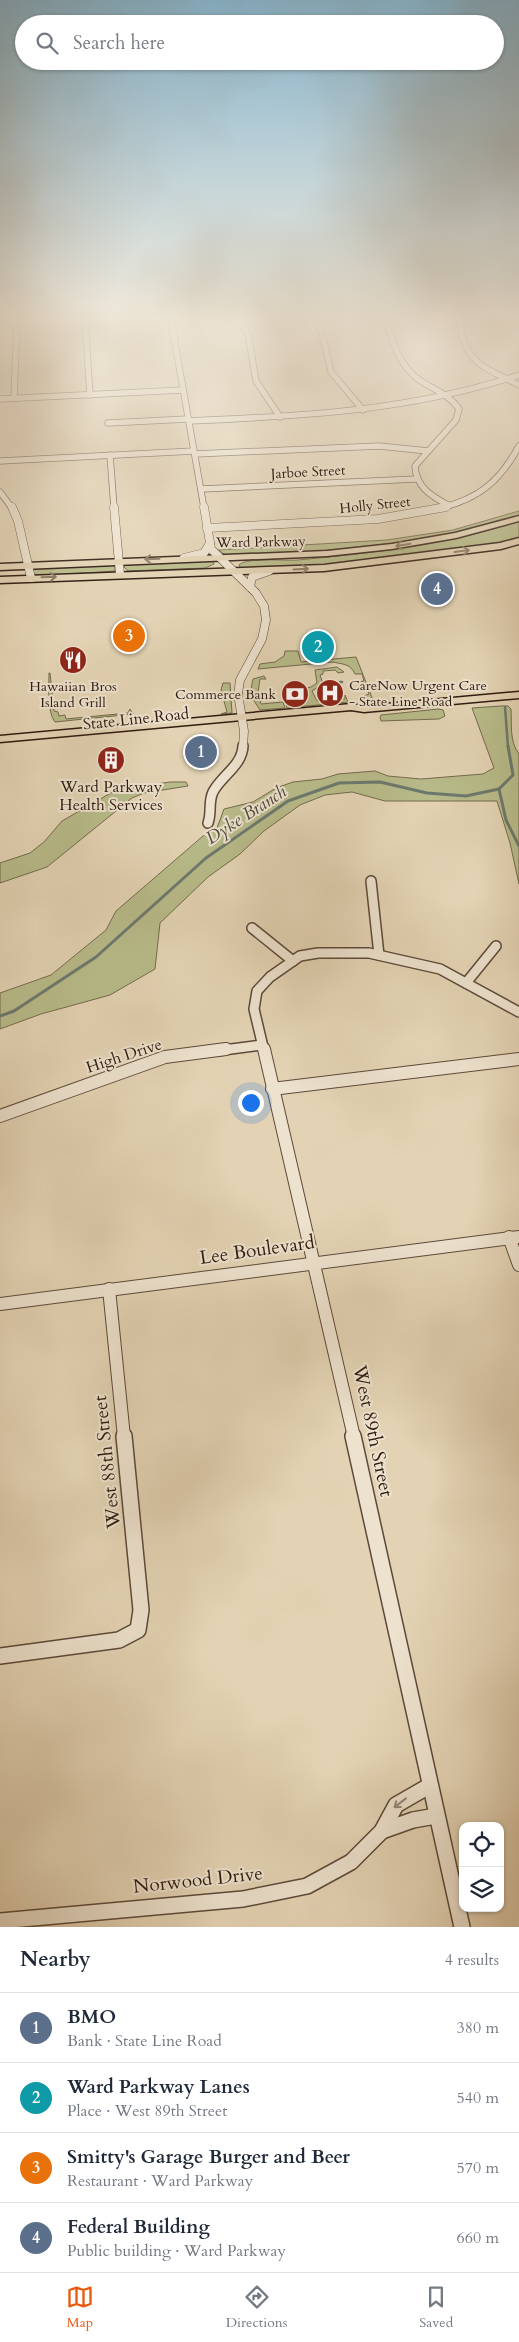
<!DOCTYPE html>
<meta charset="utf-8">
<style>
body{margin:0;font-family:Cardo,serif;background:#f2f2f3;color:#1f2937}
.controls{position:absolute;right:15px;bottom:15px;display:grid;overflow:hidden;border-radius:10px;box-shadow:0 1px 4px #0004}
.controls button{width:45px;height:45px;display:grid;place-items:center;padding:0;border:0;border-bottom:1px solid #e0e1e3;background:#fff;color:#1f2937;font:25px sans-serif}
.you{position:absolute;left:250px;top:1102px;width:18px;height:18px;margin:-12px;border:4px solid #fff;border-radius:50%;background:#1a73e8;box-shadow:0 0 0 8px #1a73e833}
.badge{display:grid;place-items:center;width:32px;height:32px;border-radius:50%;background:#ea580c;color:#fff;font-size:16px;font-weight:700}
.pin{position:absolute;translate:-50% -50%;border:2px solid #fff;box-shadow:0 1px 5px #0006}
.list{margin:0;padding:0;list-style:none}
h2{display:flex;justify-content:space-between;align-items:center;height:65px;margin:0;padding:0 20px;font-size:21px}
h2 small{font-size:16px;font-weight:400;color:#747a83}
.list li{display:grid;grid-template-columns:32px 1fr auto;gap:15px;align-items:center;box-sizing:border-box;height:70px;padding:0 20px;border-top:1px solid #e0e1e3}
.list b{display:block;font-size:19px;white-space:nowrap}
.list p{margin:0;font-size:16px;white-space:nowrap;color:#747a83}
.list em{font-size:16px;font-style:normal;color:#747a83}
.icon{flex:none;width:28px;height:28px;fill:none;stroke:currentColor;stroke-width:2;stroke-linecap:round;stroke-linejoin:round}
.map{position:relative;flex:none;width:519px;height:1927px;overflow:hidden}
.search{position:absolute;background:#fff;box-shadow:0 1px 4px #0004;left:15px;right:15px;top:15px;height:55px;display:flex;align-items:center;gap:12px;box-sizing:border-box;padding:0 18px;border-radius:28px;color:#747a83;font-size:19px}
.sheet{height:345px;background:#fff}
nav{display:flex;justify-content:space-around;align-items:center;box-sizing:border-box;height:70px;border-top:1px solid #e0e1e3;background:#fff;font-size:14px;color:#747a83}
nav a{display:grid;justify-items:center;gap:2px}
nav .on{color:#ea580c}
.map>svg:first-child{display:block}
.green{fill:#b8bb8a;stroke:#746b4d}
.lines{fill:none;stroke-linecap:round;stroke-linejoin:round}
.stream-far1{stroke:#6d796e;stroke-width:2.5}
.stream{stroke:#6d796e;stroke-width:3}
.minor-far4-casing{stroke:#5d4939;stroke-width:7}
.minor-far3-casing{stroke:#5d4939;stroke-width:9}
.minor-far2-casing{stroke:#5d4939;stroke-width:12}
.minor-far1-casing{stroke:#5d4939;stroke-width:14}
.minor-casing{stroke:#5d4939;stroke-width:18}
.major-casing{stroke:#301b10;stroke-width:3}
.minor-far4{stroke:#ede2ce;stroke-width:5.5}
.minor-far3{stroke:#ede2ce;stroke-width:8}
.minor-far2{stroke:#ede2ce;stroke-width:9}
.minor-far1{stroke:#ede2ce;stroke-width:12}
.minor{stroke:#ede2ce;stroke-width:15}
.major{fill:#e3d3b4;fill-rule:evenodd}
.oneway{stroke:#8a7762}
.oneway2{stroke:#988878}
.labels{text-anchor:middle;dominant-baseline:central;stroke-width:4;stroke-linejoin:round;paint-order:stroke}
.far-street-label{font-size:14px;fill:#301b10;stroke:#ede2ce}
.far-poi-label{font-size:14px;fill:#301b10;stroke:#ede2ce;text-anchor:start}
.street-label{font-size:16px;fill:#301b10;stroke:#ede2ce}
.poi-label{font-size:16px;fill:#301b10;stroke:#ede2ce}
.water-label{font-size:18px;font-style:italic;fill:#4e4a3f;stroke:#ede2ce}
.near-street-label{font-size:19px;fill:#301b10;stroke:#ede2ce}
</style>
<div class="map">
<svg width="519" height="1927" viewBox="0 0 519 1927">
<rect width="100%" height="100%" fill="#e3d3b4"/>
<filter id="stains"><feTurbulence type="fractalNoise" baseFrequency=".004" numOctaves="4"/><feColorMatrix values="0 0 0 0 .2 0 0 0 0 .09 0 0 0 0 .02 0 0 0 .5 -.17"/></filter>
<radialGradient id="worn" r=".72"><stop offset=".6" stop-color="#630" stop-opacity="0"/><stop offset="1" stop-color="#630" stop-opacity=".3"/></radialGradient>
<g class="green">
<path d="M519 511V516C424 544 334 552 235 555H226L218 550 387 540 453 530Z"/>
<path d="M519 521V538L488 546 320 566 241 568 239 565C247 557 285 561 298 560 372 553 448 545 519 521Z"/>
<path d="M212 560 214 564 205 568 128 571 124 567V563Z"/>
<path d="M115 564V571L40 576 33 574V568Z"/>
<path d="M285 651H298L301 662 356 657 373 700H366L367 698 364 696 369 694 365 684 358 682 364 681 362 674H355C350 663 341 664 332 662L258 669 260 664 275 662 284 656Z"/>
<path d="M337 667 344 672 338 673 335 670 323 671V674L320 675 323 684 312 691 317 701 345 699V695L348 702 287 708 286 705H289L288 700 291 703 304 702 301 689 311 687 317 683 315 670Z"/>
<path d="M49 673H50L54 711 58 712 59 716 65 715 66 719 128 713 130 709 133 714 55 722C47 713 49 684 49 673Z"/>
<path d="M264 676 266 679H260L258 692 261 704 283 702 285 708 260 710C252 698 249 694 253 679Z"/>
<path d="M223 683H230L232 713 221 714 227 712 221 690Z"/>
<path d="M501 706H508L511 709C512 724 509 741 519 754V884L510 843 497 801H385L352 792 325 795 300 805 264 831 240 854 208 877 160 923 155 969 110 995 41 1014 0 1029V993L51 975 106 930 116 911 203 836 217 828 224 809 253 802 276 788 293 782 322 779 338 774 375 771 388 776 421 779 483 774 494 768 472 708Z"/>
<path d="M439 709 443 710 445 716 439 719 381 721 380 717 381 715Z"/>
<path d="M170 782H186L188 786 144 793 132 798 47 867 0 883V863L30 853 44 842 62 821 116 790Z"/>
</g>
<g class="lines">
<g class="stream-far1">
<path d="M340 682H342"/>
<path d="M505 707 508 747"/>
</g>
<g class="stream">
<path d="M499 789 506 820 519 846"/>
<path d="M0 1016 14 1011 96 957 206 858 288 801 339 783 380 782 427 793 466 796 499 789 513 775 508 746"/>
</g>
<g class="minor-far4-casing">
<g id="minor-far4">
<path d="M85 320 90 395"/>
<path d="M171 320 204 508"/>
<path d="M240 320 248 334 256 381 280 417"/>
<path d="M316 320 322 333 331 372 363 410"/>
<path d="M386 320C392 341 399 365 418 379 432 389 449 394 459 409L456 420 415 466C416 487 431 496 448 505"/>
<path d="M460 320C464 364 484 367 519 385"/>
<path d="M14 398 17 320"/>
<path d="M0 399 183 390"/>
<path d="M189 421C303 416 410 411 519 375"/>
<path d="M108 423 188 419"/>
<path d="M195 454 379 446 428 451"/>
<path d="M110 455 114 508"/>
<path d="M0 461 194 451"/>
<path d="M201 489 416 479"/>
<path d="M0 492 12 508"/>
<path d="M441 508C480 498 500 481 519 446"/>
</g>
</g>
<g class="minor-far3-casing">
<g id="minor-far3">
<path d="M12 507 18 521 31 578"/>
<path d="M114 507 120 574"/>
<path d="M204 507 211 549 256 593 264 606 266 620 262 639 240 680 238 694 244 731 243 747"/>
<path d="M207 528 378 519 446 507"/>
<path d="M184 558 204 553 210 543"/>
<path d="M250 587 252 577 269 571"/>
</g>
</g>
<g class="minor-far2-casing">
<g id="minor-far2">
<path d="M208 823C212 812 208 802 213 792 221 776 242 766 243 746"/>
<path d="M371 881 379 955"/>
<path d="M252 928 293 961"/>
<path d="M466 983 496 946"/>
<path d="M216 1051 262 1045"/>
<path d="M264 1051 254 1009 257 991 270 977 300 956 318 953H369L440 969 519 1012"/>
</g>
</g>
<g class="minor-far1-casing">
<g id="minor-far1">
<path d="M264 1049 354 1437"/>
<path d="M272 1089 519 1059"/>
<path d="M0 1116 165 1057 226 1049"/>
<path d="M509 1237 519 1265"/>
<path d="M109 1289 124 1437"/>
<path d="M0 1304 519 1237"/>
</g>
</g>
<g class="minor-casing">
<g id="minor">
<path d="M353 1436 462 1927"/>
<path d="M0 1656 119 1640 138 1630 141 1610 124 1436"/>
<path d="M382 1831 413 1820 436 1816"/>
<path d="M0 1921 243 1899 307 1886 351 1862 382 1831 396 1805 429 1786"/>
</g>
</g>
<g class="major-casing">
<g id="major">
<path d="M519 516V521L456 538 392 549 327 556 0 570V564L327 551 392 544 455 533Z"/>
<path d="M519 538V544L501 549 324 571 0 583V577L324 565 500 543Z"/>
<path d="M519 692V698L364 712 351 710 0 742V736L351 704 364 706Z"/>
</g>
</g>
<use href="#minor-far4" class="minor-far4"/>
<use href="#minor-far3" class="minor-far3"/>
<use href="#minor-far2" class="minor-far2"/>
<use href="#minor-far1" class="minor-far1"/>
<use href="#minor" class="minor"/>
<use href="#major" class="major"/>
</g>
<defs><path id="oneway-shaft" d="M-6 0H5M1.5-3L5.5 0L1.5 3" fill="none" stroke-width="1.6" stroke-linecap="round" stroke-linejoin="round" transform="scale(1.25)"/></defs>
<g class="oneway">
<use href="#oneway-shaft" transform="translate(403 545) rotate(171)"/>
<use href="#oneway-shaft" transform="translate(462 551) rotate(-8)"/>
<use href="#oneway-shaft" transform="translate(152 559) rotate(178)"/>
<use href="#oneway-shaft" transform="translate(301 569) rotate(-3)"/>
<use href="#oneway-shaft" transform="translate(49 577) rotate(-2)"/>
</g>
<use class="oneway2" href="#oneway-shaft" transform="translate(400 1803) rotate(142)"/>
<linearGradient id="sky" x2="0" y2="1"><stop stop-color="#87b6d0"/><stop offset="0.54" stop-color="#f2ebdd"/><stop offset="1" stop-color="#f2ebdd" stop-opacity="0"/></linearGradient>
<rect width="519" height="590" fill="url(#sky)"/>
<defs>
<g id="restaurant-disc" transform="scale(1.4375)"><circle r="9.5" fill="#8f2418" stroke="#ede2ce"/><path d="M-5-6h1v4h1v-4h1v4h1v-4h1v5L-1.5 .5V6h-2V.5L-5-1ZM5-6V6H3V1.5H1.5Q1.5-4 5-6Z" fill="#fff"/></g>
<g id="hospital-disc" transform="scale(1.4375)"><circle r="9.5" fill="#8f2418" stroke="#ede2ce"/><path d="M-5-5h3v3.5h4V-5h3V5h-3V1.5h-4V5h-3Z" fill="#fff"/></g>
<g id="bank-disc" transform="scale(1.4375)"><circle r="9.5" fill="#8f2418" stroke="#ede2ce"/><path d="M-6-4H6V4H-6ZM0-2.3a2.3 2.3 0 1 0 0 4.6a2.3 2.3 0 1 0 0-4.6Z" fill="#fff"/></g>
<g id="building-disc" transform="scale(1.4375)"><circle r="9.5" fill="#8f2418" stroke="#ede2ce"/><path d="M-4-6H4V6H1V3H-1V6H-4ZM-2.5-4.3h1.7v1.8h-1.7ZM.8-4.3h1.7v1.8H.8ZM-2.5-1h1.7V.8h-1.7ZM.8-1h1.7V.8H.8Z" fill="#fff"/></g>
</defs>
<g fill-rule="evenodd">
<use href="#restaurant-disc" x="73" y="660"/>
<use href="#hospital-disc" x="330" y="693"/>
<use href="#bank-disc" x="295" y="694"/>
<use href="#building-disc" x="111" y="760"/>
</g>
<g class="labels">
<g class="far-street-label">
<text transform="translate(308 472) rotate(-3)">Jarboe Street</text>
<text transform="translate(375 505) rotate(-6)">Holly Street</text>
<text transform="translate(261 542) rotate(-1)">Ward Parkway</text>
</g>
<g class="far-poi-label">
<text x="349" y="685">CareNow Urgent Care<tspan x="349" dy="16">- State Line Road</tspan></text>
<text x="73" y="686" text-anchor="middle">Hawaiian Bros<tspan x="73" dy="16">Island Grill</tspan></text>
<text x="276" y="694" text-anchor="end">Commerce Bank</text>
</g>
<g class="street-label">
<text transform="translate(136 719) rotate(-6)">State Line Road</text>
<text transform="translate(124 1056) rotate(-18)">High Drive</text>
</g>
<g class="poi-label">
<text x="111" y="787">Ward Parkway<tspan x="111" dy="18">Health Services</tspan></text>
</g>
<g class="water-label">
<text transform="translate(246 815) rotate(-33)">Dyke Branch</text>
</g>
<g class="near-street-label">
<text transform="translate(257 1250) rotate(-8)">Lee Boulevard</text>
<text transform="translate(373 1431) rotate(78)">West 89th Street</text>
<text transform="translate(107 1462) rotate(-96)">West 88th Street</text>
<text transform="translate(198 1880) rotate(-6)">Norwood Drive</text>
</g>
</g>
<rect width="100%" height="100%" filter="url(#stains)"/>
<rect width="100%" height="100%" fill="url(#worn)"/>
</svg>
<div class="controls">
<button><svg class="icon" aria-label="locate" viewBox="0 0 24 24"><circle cx="12" cy="12" r="6"/><path d="M12 2v4M12 18v4M2 12h4M18 12h4"/></svg></button>
<button><svg class="icon" aria-label="layers" viewBox="0 0 24 24"><path d="M12 4l9 5-9 5-9-5zM3 14l9 5 9-5"/></svg></button>
</div>
<div class="you"></div>
<div class="pin badge" style="left:201px;top:752px;background:#5c6f8a">1</div>
<div class="pin badge" style="left:318px;top:647px;background:#0f9aa8">2</div>
<div class="pin badge" style="left:129px;top:636px;background:#e8710a">3</div>
<div class="pin badge" style="left:437px;top:589px;background:#5c6f8a">4</div>
<div class="search"><svg class="icon" aria-label="search" viewBox="0 0 24 24"><circle cx="10" cy="10" r="6"/><path d="M15 15l6 6"/></svg>Search here</div>
</div>
<section class="sheet">
<h2>Nearby<small>4 results</small></h2>
<ul class="list">
<li><span class="badge" style="background:#5c6f8a">1</span><div><b>BMO</b><p>Bank · State Line Road</p></div><em>380 m</em></li>
<li><span class="badge" style="background:#0f9aa8">2</span><div><b>Ward Parkway Lanes</b><p>Place · West 89th Street</p></div><em>540 m</em></li>
<li><span class="badge" style="background:#e8710a">3</span><div><b>Smitty's Garage Burger and Beer</b><p>Restaurant · Ward Parkway</p></div><em>570 m</em></li>
<li><span class="badge" style="background:#5c6f8a">4</span><div><b>Federal Building</b><p>Public building · Ward Parkway</p></div><em>660 m</em></li>
</ul>
</section>
<nav>
<a class="on"><svg class="icon" aria-label="map" viewBox="0 0 24 24"><path d="M3 6l6-2 6 2 6-2v14l-6 2-6-2-6 2zM9 4v14M15 6v14"/></svg>Map</a>
<a><svg class="icon" aria-label="directions" viewBox="0 0 24 24"><path d="M12 3l9 9-9 9-9-9zM9 14v-3h6M13 9l2 2-2 2"/></svg>Directions</a>
<a><svg class="icon" aria-label="saved" viewBox="0 0 24 24"><path d="M7 4h10v16l-5-4-5 4z"/></svg>Saved</a>
</nav>
